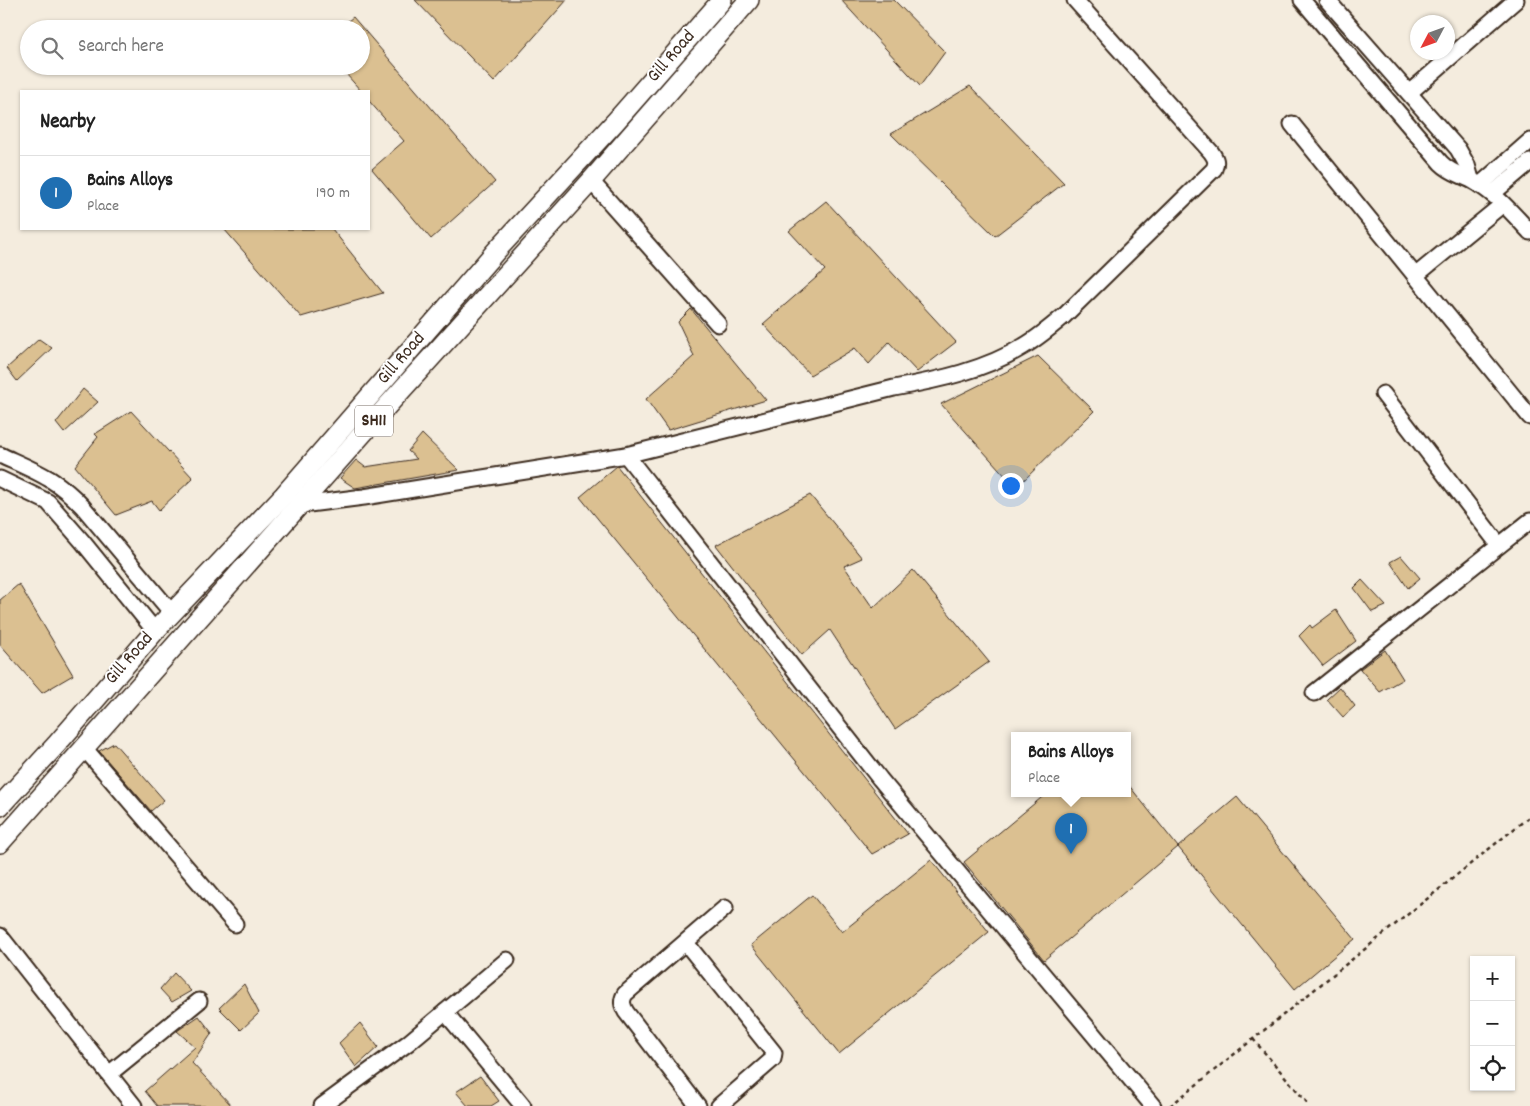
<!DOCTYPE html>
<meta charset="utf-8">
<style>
body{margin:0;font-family:Dekko,sans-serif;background:#f2f2f2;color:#222}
.controls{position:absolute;right:15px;bottom:15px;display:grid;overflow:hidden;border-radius:0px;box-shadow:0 1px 4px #0004}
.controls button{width:45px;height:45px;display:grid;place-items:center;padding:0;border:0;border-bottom:1px solid #e0e0e0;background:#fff;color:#222;font:25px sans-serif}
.compass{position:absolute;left:1410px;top:15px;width:45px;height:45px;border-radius:50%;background:#fff;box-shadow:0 1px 4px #0004;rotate:229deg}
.you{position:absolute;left:1010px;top:485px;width:18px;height:18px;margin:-12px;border:4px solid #fff;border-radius:50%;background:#1a73e8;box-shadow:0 0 0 8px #1a73e833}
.badge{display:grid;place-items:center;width:32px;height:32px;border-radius:50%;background:#1f6fb2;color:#fff;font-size:16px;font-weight:700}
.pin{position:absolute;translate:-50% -41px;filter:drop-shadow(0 1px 2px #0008)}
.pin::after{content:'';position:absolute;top:26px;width:18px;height:15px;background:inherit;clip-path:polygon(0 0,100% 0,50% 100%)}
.popup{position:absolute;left:1011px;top:732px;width:120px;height:65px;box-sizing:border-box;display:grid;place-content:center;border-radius:0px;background:#fff;filter:drop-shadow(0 1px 4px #0005);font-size:16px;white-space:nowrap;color:#767676}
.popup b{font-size:19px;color:#222}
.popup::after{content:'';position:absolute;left:50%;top:100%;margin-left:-10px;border:10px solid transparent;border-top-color:#fff}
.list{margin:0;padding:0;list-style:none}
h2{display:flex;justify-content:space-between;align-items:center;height:65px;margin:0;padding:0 20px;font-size:21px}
h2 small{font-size:16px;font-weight:400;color:#767676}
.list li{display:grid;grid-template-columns:32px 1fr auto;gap:15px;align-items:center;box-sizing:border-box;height:75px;padding:0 20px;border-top:1px solid #e0e0e0}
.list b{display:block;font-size:19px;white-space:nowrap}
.list p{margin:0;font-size:16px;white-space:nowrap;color:#767676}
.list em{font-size:16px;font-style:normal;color:#767676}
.icon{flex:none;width:28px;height:28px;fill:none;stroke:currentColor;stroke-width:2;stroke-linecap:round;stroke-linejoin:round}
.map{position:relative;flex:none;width:1530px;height:1106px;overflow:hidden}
.search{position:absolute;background:#fff;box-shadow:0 1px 4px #0004;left:20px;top:20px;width:350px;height:55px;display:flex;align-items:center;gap:12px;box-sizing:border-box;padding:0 18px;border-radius:28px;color:#767676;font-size:19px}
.panel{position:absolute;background:#fff;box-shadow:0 1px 4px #0004;left:20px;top:90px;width:350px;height:140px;border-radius:0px}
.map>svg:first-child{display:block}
.building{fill:#dbc091;stroke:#3b2a1e}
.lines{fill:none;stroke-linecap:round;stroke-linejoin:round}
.minor-casing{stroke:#3b2a1e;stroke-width:19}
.major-casing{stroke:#3b2a1e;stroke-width:22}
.path{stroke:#3b2a1e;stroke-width:2.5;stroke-dasharray:4 4;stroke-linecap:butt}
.minor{stroke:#fff;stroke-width:15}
.major{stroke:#fff;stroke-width:19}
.labels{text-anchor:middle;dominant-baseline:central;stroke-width:4;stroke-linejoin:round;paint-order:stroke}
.shield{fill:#fff;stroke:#766a62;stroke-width:1}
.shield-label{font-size:18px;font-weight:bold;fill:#3b2a1e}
.street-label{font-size:19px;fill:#3b2a1e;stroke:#fff}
</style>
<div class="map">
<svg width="1530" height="1106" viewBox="0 0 1530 1106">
<rect width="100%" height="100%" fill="#f4ecde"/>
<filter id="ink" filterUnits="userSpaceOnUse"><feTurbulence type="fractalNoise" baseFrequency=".02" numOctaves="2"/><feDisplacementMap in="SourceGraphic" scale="10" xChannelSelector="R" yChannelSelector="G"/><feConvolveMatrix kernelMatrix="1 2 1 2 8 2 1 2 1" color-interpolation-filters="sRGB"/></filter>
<g filter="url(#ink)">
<g class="building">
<path d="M415 0H567L494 82Z"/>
<path d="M841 0H894L945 52 920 86Z"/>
<path d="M353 17 495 182 431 239 372 169 404 141 369 101V91H361L339 66H361V29H338Z"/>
<path d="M970 86 1064 183 995 236 891 134Z"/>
<path d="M826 201 956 342 917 372 889 342 869 364 855 348 810 375 763 324 825 270 789 231Z"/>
<path d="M224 229H332L383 293 301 317Z"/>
<path d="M691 309 766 400 668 430 646 399 694 356 678 322Z"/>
<path d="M39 339 52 348 17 381 7 368Z"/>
<path d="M1038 356 1094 411 1016 488 941 404Z"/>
<path d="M83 389 98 402 64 433 56 423Z"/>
<path d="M131 411 193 478 159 510 152 501 116 515 75 466 98 437 95 434Z"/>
<path d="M422 434 459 470 355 488 340 478 356 460 365 467 417 459 408 451Z"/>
<path d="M617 466 908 834 872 854 580 497Z"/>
<path d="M810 495 862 558 844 566 873 608 913 570 989 662 895 729 830 630 802 655 716 545Z"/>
<path d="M1401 556 1420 578 1408 588 1390 562Z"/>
<path d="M1362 580 1386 606 1372 612 1354 588Z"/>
<path d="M19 584 73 675 42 693 0 645V600Z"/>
<path d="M1336 610 1356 641 1323 666 1299 636 1310 625 1312 628Z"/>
<path d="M1385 650 1403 679 1380 692 1360 669Z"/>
<path d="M1340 687 1355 706 1343 717 1327 699Z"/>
<path d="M114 743 164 800 151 811 99 751Z"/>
<path d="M1127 783 1178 847 1044 960 964 862 1047 793H1127Z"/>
<path d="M1237 797 1355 939 1295 989 1178 847Z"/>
<path d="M931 860 989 932 839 1054 751 945 812 895 842 932Z"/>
<path d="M174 973 191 991 172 1002 160 989Z"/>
<path d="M244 984 259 1013 241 1030 219 1008Z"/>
<path d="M199 1016 212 1033 192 1063 232 1106H157L145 1091 195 1047 177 1031Z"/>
<path d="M360 1023 378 1047 356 1067 339 1043Z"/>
<path d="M480 1076 499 1101 491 1106H468L456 1092Z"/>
</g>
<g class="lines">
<g class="minor-casing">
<g id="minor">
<path d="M1075 0 1211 152C1216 159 1217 162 1214 169L1064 316C1051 327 1038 338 1024 346 985 370 939 380 894 388L626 455 880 779 1153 1106"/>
<path d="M1302 0 1441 163C1453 175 1465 175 1478 184 1498 196 1514 215 1530 232"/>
<path d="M1327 0 1458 149 1467 165 1471 179"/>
<path d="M1409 93 1516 0"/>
<path d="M1292 124 1530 417"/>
<path d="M591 181 718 324"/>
<path d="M1480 185 1530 141"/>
<path d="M1492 194 1530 162"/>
<path d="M1415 276 1503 204"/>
<path d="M1383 394 1499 545"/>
<path d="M0 455C35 471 56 478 83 507L172 613"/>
<path d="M0 479 48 502 82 541 155 631"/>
<path d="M301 505 364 497 626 455"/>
<path d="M1314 693 1530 521"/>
<path d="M85 749 235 924"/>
<path d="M0 936 134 1106"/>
<path d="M686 943 774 1053 773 1059 719 1106"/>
<path d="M445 1012 523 1106"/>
<path d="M109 1074 199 1001"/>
<path d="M322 1106 408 1043 507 960"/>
<path d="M698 1106 626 1012C622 1005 621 1001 625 994L725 908"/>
</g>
</g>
<g class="major-casing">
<g id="major">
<path d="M0 806 56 745 155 631 284 495 496 251 615 122 722 0"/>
<path d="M0 843 388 405 591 181 749 0"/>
</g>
</g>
<g class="path">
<path d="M1253 1039 1310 1106"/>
<path d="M1170 1106 1530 816"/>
</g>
<use href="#minor" class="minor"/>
<use href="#major" class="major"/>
</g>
</g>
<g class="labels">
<rect class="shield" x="355" y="405.5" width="38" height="31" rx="4"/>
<g class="shield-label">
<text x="374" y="421">SH11</text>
</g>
<g class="street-label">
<text transform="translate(672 57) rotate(-49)">Gill Road</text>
<text transform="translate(402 359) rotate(-49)">Gill Road</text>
<text transform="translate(130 659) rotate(-49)">Gill Road</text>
</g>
</g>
</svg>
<div class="controls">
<button>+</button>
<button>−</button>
<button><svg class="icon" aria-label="locate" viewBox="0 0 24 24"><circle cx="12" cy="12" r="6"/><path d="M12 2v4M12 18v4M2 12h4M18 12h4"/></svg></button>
</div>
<svg class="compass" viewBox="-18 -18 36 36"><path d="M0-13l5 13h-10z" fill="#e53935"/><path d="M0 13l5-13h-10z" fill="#767676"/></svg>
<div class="you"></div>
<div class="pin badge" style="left:1071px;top:854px">1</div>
<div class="popup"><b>Bains Alloys</b>Place</div>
<div class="search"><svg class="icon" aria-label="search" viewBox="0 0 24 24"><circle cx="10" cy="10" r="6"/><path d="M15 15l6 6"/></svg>Search here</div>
<section class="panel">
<h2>Nearby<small></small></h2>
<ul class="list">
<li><span class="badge">1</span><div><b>Bains Alloys</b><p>Place</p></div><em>190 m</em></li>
</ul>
</section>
</div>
